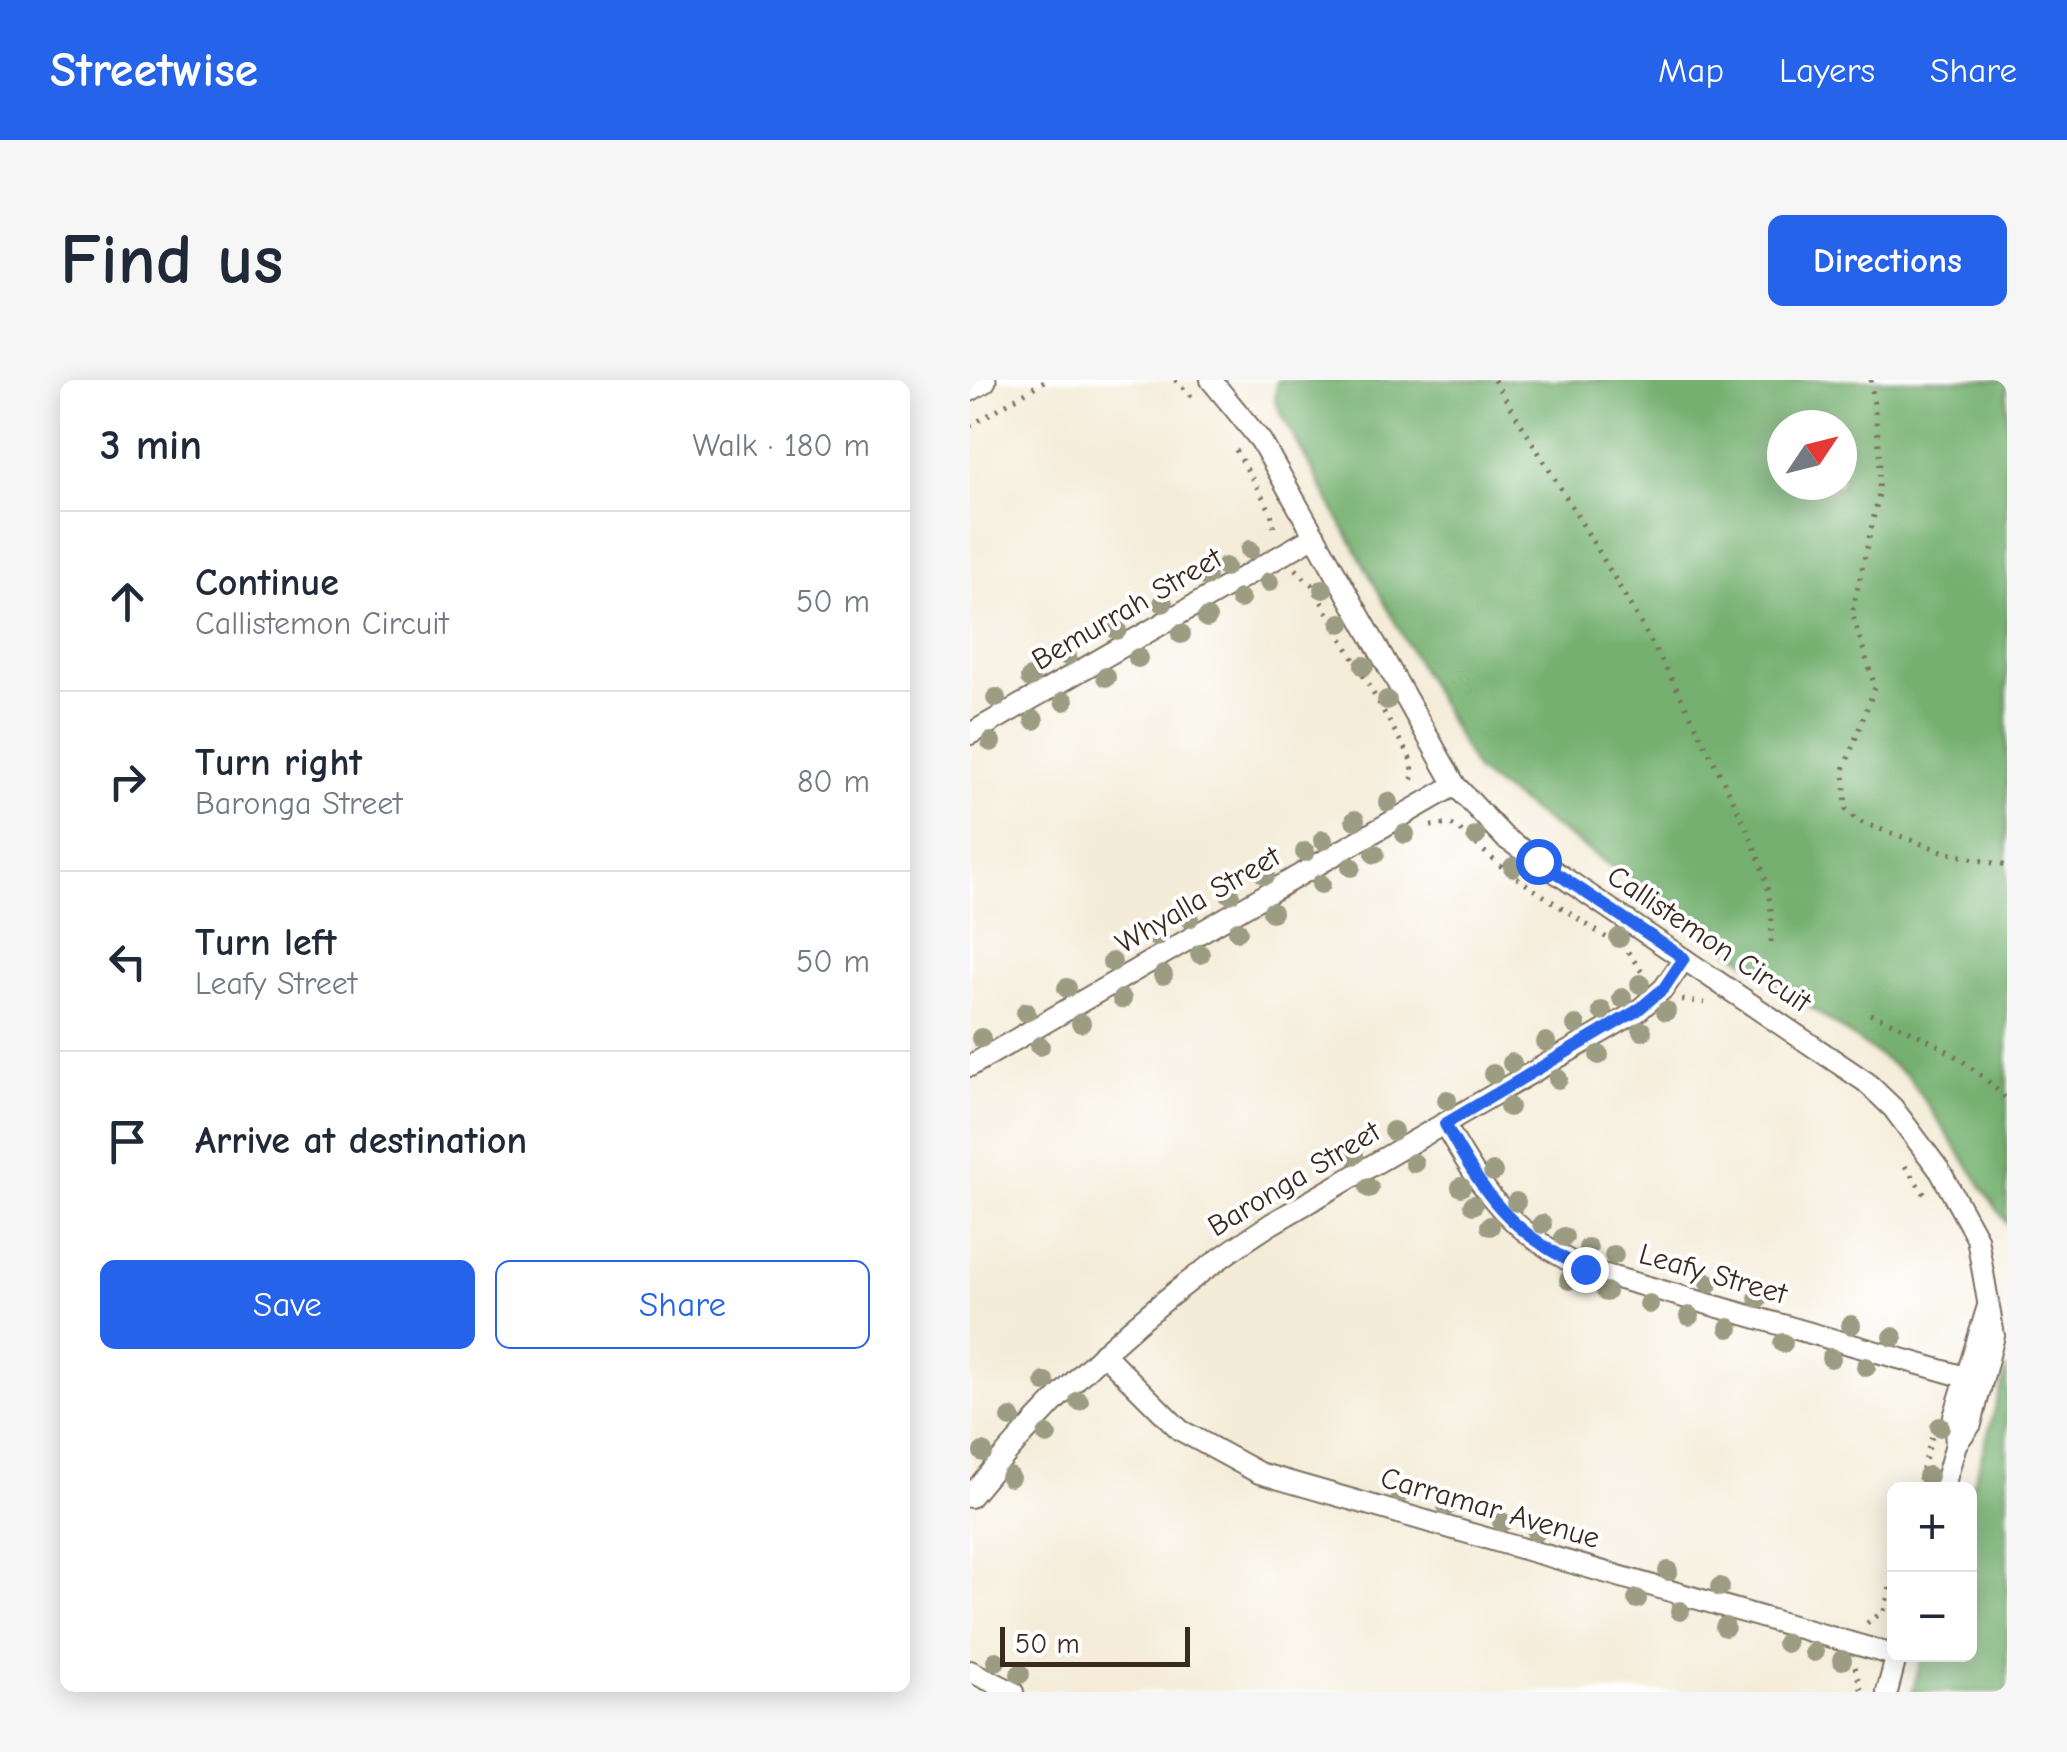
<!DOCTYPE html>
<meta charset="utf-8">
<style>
body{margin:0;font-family:"Comic Neue",sans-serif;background:#f6f6f7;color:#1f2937}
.controls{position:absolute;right:30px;bottom:30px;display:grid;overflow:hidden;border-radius:15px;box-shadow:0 5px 25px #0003}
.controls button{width:90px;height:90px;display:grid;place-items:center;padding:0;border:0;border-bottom:2px solid #e0e1e3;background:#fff;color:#1f2937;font:50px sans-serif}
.compass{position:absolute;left:797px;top:30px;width:90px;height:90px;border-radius:50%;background:#fff;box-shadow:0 5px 25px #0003;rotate:55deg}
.scale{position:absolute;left:30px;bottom:25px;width:190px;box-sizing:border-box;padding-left:10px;border:5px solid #3b2a1e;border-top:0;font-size:28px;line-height:35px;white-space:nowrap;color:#3b2a1e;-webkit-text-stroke:8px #fff;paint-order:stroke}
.stop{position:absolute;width:30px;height:30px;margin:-22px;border:8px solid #2563eb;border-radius:50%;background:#fff}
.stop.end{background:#2563eb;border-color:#fff;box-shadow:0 2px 10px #0008}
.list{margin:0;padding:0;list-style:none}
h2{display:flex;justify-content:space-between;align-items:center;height:130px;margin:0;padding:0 40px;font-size:42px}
h2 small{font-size:32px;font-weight:400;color:#747a83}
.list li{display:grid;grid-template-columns:65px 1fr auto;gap:30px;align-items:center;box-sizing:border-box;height:180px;padding:0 40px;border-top:2px solid #e0e1e3}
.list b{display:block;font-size:38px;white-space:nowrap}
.list p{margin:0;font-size:32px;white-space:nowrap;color:#747a83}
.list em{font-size:32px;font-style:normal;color:#747a83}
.actions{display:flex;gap:20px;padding:30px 40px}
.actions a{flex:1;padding:22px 0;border:2px solid #2563eb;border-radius:15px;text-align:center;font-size:35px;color:#2563eb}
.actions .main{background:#2563eb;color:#fff}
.icon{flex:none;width:55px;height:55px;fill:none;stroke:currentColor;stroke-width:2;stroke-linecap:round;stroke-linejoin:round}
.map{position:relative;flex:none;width:1037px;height:1312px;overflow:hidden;border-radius:15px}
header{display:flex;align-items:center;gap:60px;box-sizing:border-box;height:140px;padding:0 50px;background:#2563eb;color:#fff}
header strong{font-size:48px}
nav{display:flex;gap:55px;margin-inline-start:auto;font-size:35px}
.intro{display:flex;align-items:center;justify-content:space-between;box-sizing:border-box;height:240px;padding:0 60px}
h1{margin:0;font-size:70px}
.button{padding:25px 45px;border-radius:15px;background:#2563eb;color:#fff;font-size:35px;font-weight:700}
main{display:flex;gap:60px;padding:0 60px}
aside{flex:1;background:#fff;border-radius:15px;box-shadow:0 5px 25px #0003}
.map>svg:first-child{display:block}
.forest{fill:#74b070;stroke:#586d47;stroke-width:2.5;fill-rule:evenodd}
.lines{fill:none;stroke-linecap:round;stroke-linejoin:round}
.minor-casing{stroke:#7c6e5f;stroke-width:24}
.tertiary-casing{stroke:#7c6e5f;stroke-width:29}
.path{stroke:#7c6e5f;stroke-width:5;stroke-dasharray:2.5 8;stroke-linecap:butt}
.minor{stroke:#fff;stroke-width:20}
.tertiary{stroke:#fff;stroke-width:25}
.tree{fill:#9c9c82}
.route{stroke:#2563eb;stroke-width:12}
.labels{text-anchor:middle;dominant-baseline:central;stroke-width:8;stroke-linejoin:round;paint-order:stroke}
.street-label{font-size:30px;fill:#3b2a1e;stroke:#fff}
</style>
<header>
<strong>Streetwise</strong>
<nav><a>Map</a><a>Layers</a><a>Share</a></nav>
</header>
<div class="intro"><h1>Find us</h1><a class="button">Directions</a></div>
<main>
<aside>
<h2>3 min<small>Walk · 180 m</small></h2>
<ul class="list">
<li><svg class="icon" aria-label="ahead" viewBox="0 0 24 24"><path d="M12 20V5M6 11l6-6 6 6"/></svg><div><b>Continue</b><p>Callistemon Circuit</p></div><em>50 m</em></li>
<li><svg class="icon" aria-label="right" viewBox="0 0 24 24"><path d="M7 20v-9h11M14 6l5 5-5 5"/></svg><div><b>Turn right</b><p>Baronga Street</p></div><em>80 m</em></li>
<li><svg class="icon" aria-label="left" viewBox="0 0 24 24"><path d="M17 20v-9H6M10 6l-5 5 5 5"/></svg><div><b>Turn left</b><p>Leafy Street</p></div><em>50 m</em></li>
<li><svg class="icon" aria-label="arrive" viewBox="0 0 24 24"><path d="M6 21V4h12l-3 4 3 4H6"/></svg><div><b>Arrive at destination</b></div></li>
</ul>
<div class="actions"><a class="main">Save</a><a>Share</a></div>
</aside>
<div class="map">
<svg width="1037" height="1312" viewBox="0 0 1037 1312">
<rect width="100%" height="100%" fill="#fff"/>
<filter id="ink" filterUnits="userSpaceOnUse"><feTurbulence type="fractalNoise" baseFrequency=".01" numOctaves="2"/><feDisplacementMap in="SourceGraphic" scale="20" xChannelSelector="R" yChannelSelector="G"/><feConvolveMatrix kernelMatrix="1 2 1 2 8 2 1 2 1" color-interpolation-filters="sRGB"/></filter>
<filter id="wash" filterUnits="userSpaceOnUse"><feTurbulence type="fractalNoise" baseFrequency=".0048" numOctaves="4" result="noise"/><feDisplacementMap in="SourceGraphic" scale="40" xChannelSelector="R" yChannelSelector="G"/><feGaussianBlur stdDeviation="2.25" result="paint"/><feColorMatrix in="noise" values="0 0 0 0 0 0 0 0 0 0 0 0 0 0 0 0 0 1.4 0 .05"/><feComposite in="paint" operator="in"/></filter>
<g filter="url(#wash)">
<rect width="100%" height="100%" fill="#f4ecd8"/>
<g class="forest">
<path d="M307 0H1037V844L938 696 507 392 305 22ZM812 45H872V105H812Z"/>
<path d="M1037 987V1312H942L953 1275 999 1274 1000 1116Z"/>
</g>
</g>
<g filter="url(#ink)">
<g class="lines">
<g class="minor-casing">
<g id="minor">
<path d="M241 0 291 61 485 405 535 458 896 702 923 728 970 791 1007 858 1024 956 1001 1044 986 1064"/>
<path d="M0 354 345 156"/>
<path d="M0 686 485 405"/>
<path d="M475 745C515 815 541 853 615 889L995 997"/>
<path d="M133 973 210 1050 289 1093 927 1276"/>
<path d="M973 1110 986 1064 984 1037 1018 926"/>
<path d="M0 1117C86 1010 185 918 301 844L668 631 694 608 714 579"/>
<path d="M0 1291 43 1312"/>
<path d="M917 1312 927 1274"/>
</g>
</g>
<g class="tertiary-casing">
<path id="tertiary" d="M0 8 13 0"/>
</g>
<g class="path">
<path d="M205 0 224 19"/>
<path d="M524 0C600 124 677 245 741 376 769 433 808 498 801 562"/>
<path d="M901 0 910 74 909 114 882 233 905 307 874 389 876 429 887 441 978 473 1037 486"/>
<path d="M0 46 76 0"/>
<path d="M266 70 301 132 305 153"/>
<path d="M326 189 342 205 441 380 444 395 438 406"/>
<path d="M461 446 480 444 489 449 535 490 649 566"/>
<path d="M658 572 674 595"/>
<path d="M712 620 734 623"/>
<path d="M900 634C955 655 996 677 1037 720"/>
<path d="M935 786 957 818"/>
<path d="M947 1110 962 1056"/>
<path d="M897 1243 914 1231 924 1192"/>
<path d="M885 1287 892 1312"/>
</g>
<use href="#minor" class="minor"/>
<use href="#tertiary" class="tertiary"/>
</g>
<g class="tree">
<circle cx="280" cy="170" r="10"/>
<circle cx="255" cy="187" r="10"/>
<circle cx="236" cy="197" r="10"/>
<circle cx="299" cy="202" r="10"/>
<circle cx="353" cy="209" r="10"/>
<circle cx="270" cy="219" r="10"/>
<circle cx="193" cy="223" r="10"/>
<circle cx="237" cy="238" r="10"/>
<circle cx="371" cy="243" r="10"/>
<circle cx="147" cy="250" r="10"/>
<circle cx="211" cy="254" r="10"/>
<circle cx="97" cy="276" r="10"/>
<circle cx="168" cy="278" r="10"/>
<circle cx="394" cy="286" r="10"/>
<circle cx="136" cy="297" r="10"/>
<circle cx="60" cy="298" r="10"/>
<circle cx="26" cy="318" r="10"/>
<circle cx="417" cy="320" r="10"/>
<circle cx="94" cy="321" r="10"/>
<circle cx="64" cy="340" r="10"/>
<circle cx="21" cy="362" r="10"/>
<circle cx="418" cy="422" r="10"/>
<circle cx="385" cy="440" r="10"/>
<circle cx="435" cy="454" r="10"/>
<circle cx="506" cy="456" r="10"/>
<circle cx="353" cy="460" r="10"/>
<circle cx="335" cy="472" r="10"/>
<circle cx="405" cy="474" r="10"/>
<circle cx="381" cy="487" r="10"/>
<circle cx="543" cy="487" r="10"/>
<circle cx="295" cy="495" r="10"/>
<circle cx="351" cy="504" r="10"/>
<circle cx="260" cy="514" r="10"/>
<circle cx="302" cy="532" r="10"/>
<circle cx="219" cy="538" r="10"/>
<circle cx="268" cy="551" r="10"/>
<circle cx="186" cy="557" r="10"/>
<circle cx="649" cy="558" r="10"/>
<circle cx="230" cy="574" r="10"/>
<circle cx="142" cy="582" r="10"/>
<circle cx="193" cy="595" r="10"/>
<circle cx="670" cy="604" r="10"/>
<circle cx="97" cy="608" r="10"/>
<circle cx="652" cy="618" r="10"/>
<circle cx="152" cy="619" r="10"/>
<circle cx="632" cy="631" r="10"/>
<circle cx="696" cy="631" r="10"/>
<circle cx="56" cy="632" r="10"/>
<circle cx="111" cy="643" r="10"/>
<circle cx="606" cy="645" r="10"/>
<circle cx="672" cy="651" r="10"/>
<circle cx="11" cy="658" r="10"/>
<circle cx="576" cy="662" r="10"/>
<circle cx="70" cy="666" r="10"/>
<circle cx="629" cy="675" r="10"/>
<circle cx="542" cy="683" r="10"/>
<circle cx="523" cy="694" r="10"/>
<circle cx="588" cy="699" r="10"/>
<circle cx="477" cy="720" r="10"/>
<circle cx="539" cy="727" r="10"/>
<circle cx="423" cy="751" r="10"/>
<circle cx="384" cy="775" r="10"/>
<circle cx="444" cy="783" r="10"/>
<circle cx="523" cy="792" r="10"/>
<circle cx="491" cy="807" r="10"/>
<circle cx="399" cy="808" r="10"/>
<circle cx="546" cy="822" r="10"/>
<circle cx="503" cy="825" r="10"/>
<circle cx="572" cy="844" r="10"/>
<circle cx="520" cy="846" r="10"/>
<circle cx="594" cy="857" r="10"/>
<circle cx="618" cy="868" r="10"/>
<circle cx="644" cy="875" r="10"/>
<circle cx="599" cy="900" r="10"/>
<circle cx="739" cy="903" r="10"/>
<circle cx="636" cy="912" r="10"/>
<circle cx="788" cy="918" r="10"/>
<circle cx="679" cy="924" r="10"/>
<circle cx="719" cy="936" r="10"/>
<circle cx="881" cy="945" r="10"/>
<circle cx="759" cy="948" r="10"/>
<circle cx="923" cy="957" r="10"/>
<circle cx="813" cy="963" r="10"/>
<circle cx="861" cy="978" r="10"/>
<circle cx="896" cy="987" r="10"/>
<circle cx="75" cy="1002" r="10"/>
<circle cx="109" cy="1021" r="10"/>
<circle cx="41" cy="1038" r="10"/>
<circle cx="970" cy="1047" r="10"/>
<circle cx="77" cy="1055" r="10"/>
<circle cx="13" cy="1072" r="10"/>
<circle cx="958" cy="1096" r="10"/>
<circle cx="40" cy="1097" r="10"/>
<circle cx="430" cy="1113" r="10"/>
<circle cx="477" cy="1126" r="10"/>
<circle cx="532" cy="1142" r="10"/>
<circle cx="566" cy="1152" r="10"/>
<circle cx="698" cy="1191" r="10"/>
<circle cx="750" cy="1207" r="10"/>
<circle cx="667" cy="1219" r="10"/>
<circle cx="710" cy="1231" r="10"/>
<circle cx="755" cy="1247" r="10"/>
<circle cx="816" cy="1263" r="10"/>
<circle cx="844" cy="1272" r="10"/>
<circle cx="872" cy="1280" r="10"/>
<circle cx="26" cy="1281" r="10"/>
<circle cx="50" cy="1294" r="10"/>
</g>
</g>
<g class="lines" filter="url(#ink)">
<path class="route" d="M568 481 714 578 694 608 668 630 475 744C514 815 541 854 615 889"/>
</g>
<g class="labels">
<g class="street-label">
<text transform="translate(157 229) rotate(-30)">Bemurrah Street</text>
<text transform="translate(228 520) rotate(-30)">Whyalla Street</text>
<text transform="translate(739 559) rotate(34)">Callistemon Circuit</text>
<text transform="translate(324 799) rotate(-31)">Baronga Street</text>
<text transform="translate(743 894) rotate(16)">Leafy Street</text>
<text transform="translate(520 1128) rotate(16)">Carramar Avenue</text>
</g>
</g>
</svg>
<div class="controls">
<button>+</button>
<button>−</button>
</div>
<svg class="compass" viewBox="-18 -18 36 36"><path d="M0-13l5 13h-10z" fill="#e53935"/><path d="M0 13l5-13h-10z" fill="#747a83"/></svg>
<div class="scale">50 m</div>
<div class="stop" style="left:568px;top:481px"></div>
<div class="stop end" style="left:615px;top:889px"></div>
</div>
</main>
